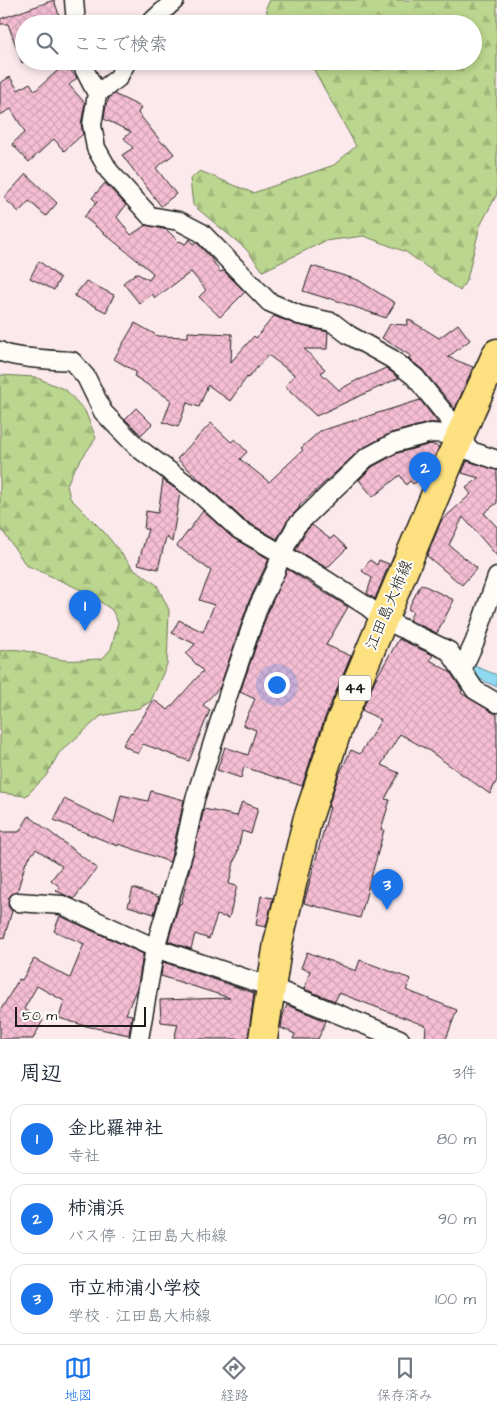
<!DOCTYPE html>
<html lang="ja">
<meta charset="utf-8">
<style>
body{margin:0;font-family:"Architects Daughter","Klee One",sans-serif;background:#f2f2f3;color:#1f2937}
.scale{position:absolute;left:15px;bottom:12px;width:131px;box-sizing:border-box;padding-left:5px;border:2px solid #1c1c1c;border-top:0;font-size:14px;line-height:18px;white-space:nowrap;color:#1c1c1c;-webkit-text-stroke:4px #fdfcf7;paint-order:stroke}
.you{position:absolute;left:276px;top:684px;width:18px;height:18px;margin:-12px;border:4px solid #fff;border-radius:50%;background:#1a73e8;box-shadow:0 0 0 8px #1a73e833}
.badge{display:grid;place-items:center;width:32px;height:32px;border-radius:50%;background:#1a73e8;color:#fff;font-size:16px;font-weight:700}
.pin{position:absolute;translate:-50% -41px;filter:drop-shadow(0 1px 2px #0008)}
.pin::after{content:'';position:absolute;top:26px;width:18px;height:15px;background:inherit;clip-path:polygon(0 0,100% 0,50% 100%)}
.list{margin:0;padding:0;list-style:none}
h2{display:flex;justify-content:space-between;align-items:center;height:65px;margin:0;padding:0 20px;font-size:21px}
h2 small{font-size:16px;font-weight:400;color:#747a83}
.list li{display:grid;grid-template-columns:32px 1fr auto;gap:15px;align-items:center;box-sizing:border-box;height:70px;margin:0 10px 10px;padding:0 10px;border:1px solid #e0e1e3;border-radius:15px}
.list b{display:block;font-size:19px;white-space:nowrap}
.list p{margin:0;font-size:16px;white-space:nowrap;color:#747a83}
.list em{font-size:16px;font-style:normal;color:#747a83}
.icon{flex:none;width:28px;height:28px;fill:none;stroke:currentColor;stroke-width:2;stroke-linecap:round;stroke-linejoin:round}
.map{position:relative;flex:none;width:497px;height:1039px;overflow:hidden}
.search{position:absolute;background:#fff;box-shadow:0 2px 8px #0003;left:15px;right:15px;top:15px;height:55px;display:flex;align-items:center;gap:12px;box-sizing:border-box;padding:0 18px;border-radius:28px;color:#747a83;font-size:19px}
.sheet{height:305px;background:#fff}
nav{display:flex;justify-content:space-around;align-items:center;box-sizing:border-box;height:70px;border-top:1px solid #e0e1e3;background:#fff;font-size:14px;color:#747a83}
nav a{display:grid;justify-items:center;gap:2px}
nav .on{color:#1a73e8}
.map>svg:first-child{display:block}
.forest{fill:url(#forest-firs);stroke:#6c7955}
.water{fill:url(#water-ripples);stroke:#628e9c}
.building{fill:url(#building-cross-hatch);stroke:#1c1c1c}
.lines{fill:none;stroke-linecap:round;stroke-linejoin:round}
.minor-casing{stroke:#1c1c1c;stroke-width:21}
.primary-casing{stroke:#1c1c1c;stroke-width:31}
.minor{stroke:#fdfcf7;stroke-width:18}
.primary{stroke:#fde080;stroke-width:28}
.labels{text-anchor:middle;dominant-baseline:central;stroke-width:4;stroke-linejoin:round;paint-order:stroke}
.shield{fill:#fdfcf7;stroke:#605f5e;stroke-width:1}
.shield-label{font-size:15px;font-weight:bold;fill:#1c1c1c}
.street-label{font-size:16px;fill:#1c1c1c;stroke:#fdfcf7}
</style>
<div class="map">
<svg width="497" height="1039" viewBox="0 0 497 1039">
<defs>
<pattern id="forest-firs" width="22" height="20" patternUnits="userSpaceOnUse" patternTransform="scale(1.25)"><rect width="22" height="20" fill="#bbd68e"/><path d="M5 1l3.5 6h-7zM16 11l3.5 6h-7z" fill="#a0b77a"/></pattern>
<pattern id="water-ripples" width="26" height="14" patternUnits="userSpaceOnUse" patternTransform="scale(1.25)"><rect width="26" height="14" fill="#90daf1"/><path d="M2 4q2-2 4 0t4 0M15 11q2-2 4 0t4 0" fill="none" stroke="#7cbace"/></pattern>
<pattern id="building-cross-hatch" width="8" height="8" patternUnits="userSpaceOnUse" patternTransform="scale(1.25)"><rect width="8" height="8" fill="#f6bed4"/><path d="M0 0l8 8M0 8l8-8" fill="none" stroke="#d2a3b5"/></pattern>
</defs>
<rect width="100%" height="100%" fill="#fbe9ec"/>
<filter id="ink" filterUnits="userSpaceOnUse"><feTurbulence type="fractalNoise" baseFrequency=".02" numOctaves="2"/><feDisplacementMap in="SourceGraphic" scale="10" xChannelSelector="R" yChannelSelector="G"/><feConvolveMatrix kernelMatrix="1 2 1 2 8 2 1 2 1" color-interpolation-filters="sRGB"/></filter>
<g filter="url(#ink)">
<g class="forest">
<path d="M270 0H497V194L480 226 467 279 460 291 406 252 364 236 325 241 263 271 246 249 193 205 190 179 200 171 253 193 334 165 356 146 309 61H473V24H273L269 21 266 7Z"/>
<path d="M0 375 35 377 66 390 85 411 96 438 73 471 67 485 70 498 104 532 133 568 157 585 169 610 167 664 151 701 140 708 101 716 59 753 46 776 26 796 0 793V651C21 646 38 655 58 659 71 662 89 659 102 659L111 649 118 622 112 610 88 593 26 565 0 527Z"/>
</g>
<path class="water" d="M472 665 497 675V687L468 674Z"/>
<g class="building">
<path d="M54 0 62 24H24V62L22 63 8 24H0V19Z"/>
<path d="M65 64 77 78 69 85 85 103 81 124 83 134 64 151 54 139 29 162 12 144 25 132 11 109 0 115V83L10 77 18 90 30 83 35 91Z"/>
<path d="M114 94 141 107 138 113 163 144 165 143 174 154 156 168 176 194 161 206 122 155 133 148 124 138 131 132 104 119 106 105 109 98Z"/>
<path d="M26 174 57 203 46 216 29 201 19 212 4 198Z"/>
<path d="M105 183 126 205 117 217 131 235 146 225 167 230 179 242 180 241 185 244 190 239 193 244 196 242 211 258 220 272 224 271 245 292 220 317 199 297 206 290 191 272 155 298 152 294 140 304 123 283 136 273 149 280 153 273 84 217 97 202 92 198Z"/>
<path d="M39 261 60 278 54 290 30 278Z"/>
<path d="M312 266 358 280 395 303 386 318 329 298V299L303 291Z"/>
<path d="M86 281 114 295 106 312 74 296Z"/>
<path d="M274 316 297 325 328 332 327 349H304L325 369 321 373 339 390 359 379V380L386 368 399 378 316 416 285 386 295 375 268 355 248 378 247 377 230 401 208 385 199 407 187 403 178 427 163 422 171 400 134 376 136 372 114 359 135 323 158 336 188 337V332L232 334 231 362 254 336 256 338Z"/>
<path d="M408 319 439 338 458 324 470 340 448 357 473 367 455 409 423 370 408 358 411 356 382 338 390 324 407 325Z"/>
<path d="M420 400 438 423H428L391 433 361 449 299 506 300 507 287 521 277 539 244 520 177 459 211 423 231 442 235 439 247 452 240 459 269 482 303 450 301 448 320 431Z"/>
<path d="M136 408 152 424 141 435 125 419Z"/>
<path d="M431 444 439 447 426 476 413 484 410 481 406 485 400 475 373 497 359 480 372 467 398 453Z"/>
<path d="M467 461 497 470V503L484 513 497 527V556L463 517 449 545 477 568 462 585 427 556 441 521 471 494 466 488 479 478 462 473Z"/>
<path d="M163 480 180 492 172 542 166 537 158 569 138 564 148 529H144L146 511 158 513Z"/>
<path d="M203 511 233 538 269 559 249 601 220 687 203 705 210 710 189 761 143 744 138 754 123 745 131 732 132 733 154 700 168 710 203 671 186 654 195 644 172 633 179 620 203 632 214 605 199 600 211 571 177 546Z"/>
<path d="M312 525 330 539 334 536 347 548 327 568 296 550 305 532Z"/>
<path d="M370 560 377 565 379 560 389 564 375 599 367 593 372 578 362 571Z"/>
<path d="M287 569 348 607 326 645 351 656 324 720 302 786 244 767 241 778 217 770 225 747 248 755 256 730 243 725 255 699 240 692 269 609Z"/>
<path d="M421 584 454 600 437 633 409 620 413 612 408 609Z"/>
<path d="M399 639 433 655 430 660 450 672 462 690 461 693 492 712 497 714V780L490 794 428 750 400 734 381 765 399 773 385 799 390 800 381 829 384 830 360 918 304 903 330 807H328L338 777 351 750 360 754 381 720 362 710 375 680Z"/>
<path d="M151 791 184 800 170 862 119 844 118 846 54 820 64 799 114 823 121 795 148 801Z"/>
<path d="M242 802 258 808 251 834 242 831 236 858H235L229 884 237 886 229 918 217 915 209 939 195 934 191 949 168 941 179 904H181L204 809 237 816Z"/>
<path d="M29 816 97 868 74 899 56 891 60 887 51 880 62 866 36 849 26 862 17 892 13 893 9 897 8 906 12 911 4 938 0 937V832H19Z"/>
<path d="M133 888 159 897 154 914 128 906Z"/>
<path d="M261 896 273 898 266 927 256 925Z"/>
<path d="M60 916 143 954 138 985 126 1014 132 1015 129 1035 86 1026 59 1018 64 1001 37 986 24 1009 43 1020 33 1039H0V1011L19 979 22 980 34 959 70 978 84 944 54 931Z"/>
<path d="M307 952 356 971 360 960 411 979 406 990 457 1010 446 1039H425L426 1026 339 993 335 1001 304 989 310 971 301 968Z"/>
<path d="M163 962 254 993 248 1039H174L178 1024 161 1022 160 1000 230 998 161 976Z"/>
<path d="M287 1005 326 1021 318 1039H293L295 1034 281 1028 283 1015Z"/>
</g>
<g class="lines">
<g class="minor-casing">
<g id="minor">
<path d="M74 0 76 24"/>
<path d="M149 24 175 0"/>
<path d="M80 61 97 94 92 125 96 148 109 171 150 216 179 221 202 233 269 302 299 315 332 322 349 335 392 359 415 377 462 435 468 450 497 460"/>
<path d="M97 94 118 78 127 61"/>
<path d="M0 351C9 358 57 360 72 361L86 377 103 412 138 448 199 493 238 529 315 573 368 607 383 619 449 651 475 690 497 703"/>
<path d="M462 670 475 641 497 577"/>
<path d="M18 902 62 905 155 948 271 987 400 1039"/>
<path d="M139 1039 155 948 184 850 195 799 230 689 259 605 276 570 281 555 296 526 366 458 394 443 431 433 462 435"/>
</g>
</g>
<g class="primary-casing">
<path id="primary" d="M263 1039 278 943 307 821 339 725 471 410 497 353"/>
</g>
<use href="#minor" class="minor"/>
<use href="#primary" class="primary"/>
</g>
</g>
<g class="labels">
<rect class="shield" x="339" y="675.5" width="32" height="25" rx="4"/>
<g class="shield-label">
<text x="355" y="688">44</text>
</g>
<g class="street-label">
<text transform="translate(389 605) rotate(-67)">江田島大柿線</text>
</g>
</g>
</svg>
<div class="scale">50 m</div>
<div class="you"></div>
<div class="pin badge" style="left:85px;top:631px">1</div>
<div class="pin badge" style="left:425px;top:493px">2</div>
<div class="pin badge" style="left:387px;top:910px">3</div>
<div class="search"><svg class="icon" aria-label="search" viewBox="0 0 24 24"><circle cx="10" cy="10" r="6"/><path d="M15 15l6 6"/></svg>ここで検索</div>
</div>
<section class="sheet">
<h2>周辺<small>3件</small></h2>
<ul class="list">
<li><span class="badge">1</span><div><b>金比羅神社</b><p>寺社</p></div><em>80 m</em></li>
<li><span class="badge">2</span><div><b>柿浦浜</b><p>バス停 · 江田島大柿線</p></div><em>90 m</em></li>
<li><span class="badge">3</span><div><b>市立柿浦小学校</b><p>学校 · 江田島大柿線</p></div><em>100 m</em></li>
</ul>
</section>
<nav>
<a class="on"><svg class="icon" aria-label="map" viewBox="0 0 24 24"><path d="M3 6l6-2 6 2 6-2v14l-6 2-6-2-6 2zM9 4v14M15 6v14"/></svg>地図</a>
<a><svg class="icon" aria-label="directions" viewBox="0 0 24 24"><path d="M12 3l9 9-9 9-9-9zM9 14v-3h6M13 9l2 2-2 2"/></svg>経路</a>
<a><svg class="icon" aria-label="saved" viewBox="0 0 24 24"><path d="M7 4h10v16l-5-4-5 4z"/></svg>保存済み</a>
</nav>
